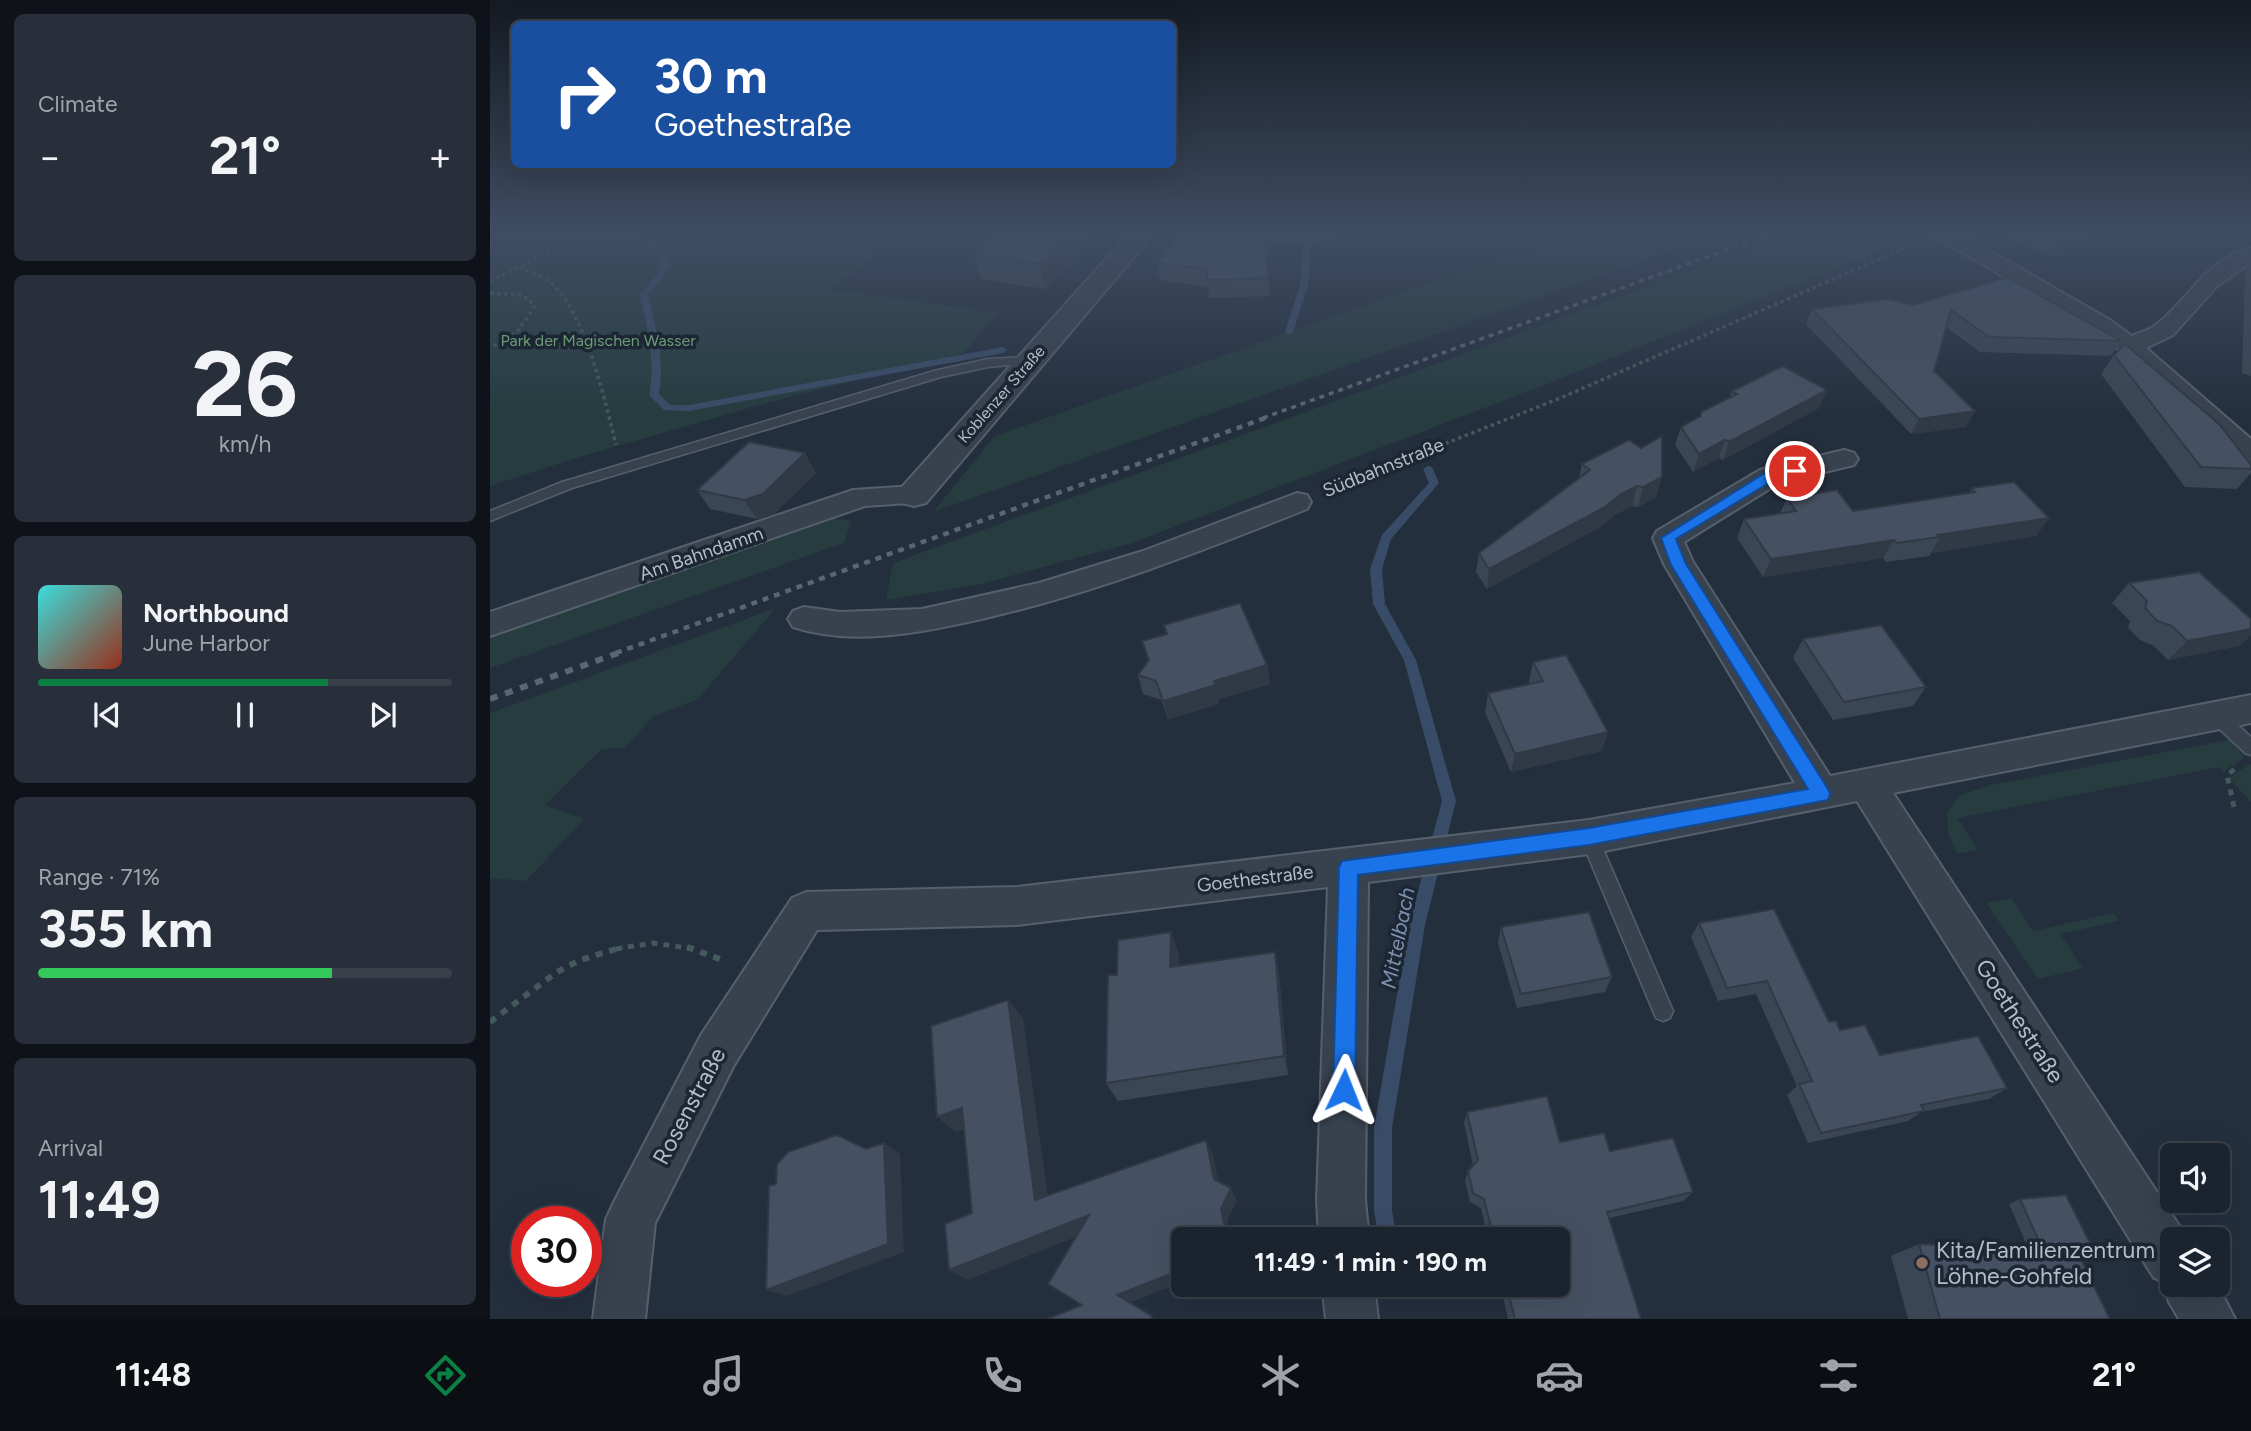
<!DOCTYPE html>
<html lang="en">
<head>
<meta charset="utf-8">
<style>
	body { margin:0; font-family:Figtree,sans-serif; background:#282f3a; color:#f1f3f6; height:100vh; display:flex; flex-direction:column; font-size:26px; white-space:nowrap }
	* { box-sizing:border-box; margin:0 }
	p { font-size:23px; color:#a0a4aa }
	.icon { flex:none; width:38px; height:38px; fill:none; stroke:currentColor; stroke-width:2; stroke-linecap:round; stroke-linejoin:round }
	.map { position:relative; flex:1; overflow:hidden }
	.side { display:flex; flex-direction:column; gap:14px; padding:14px; background:#0f1319; width:490px }
	.side>* { flex:none }
	.hud { position:absolute; left:21px; top:21px; width:665px; height:147px; border-radius:10px; box-shadow:0 7px 28px #0002,0 0 0 2px #39404a; background:#1a4fa0; color:#fff; overflow:hidden }
	.tools { position:absolute; left:1670px; top:1143px; display:grid; gap:14px }
	.tools a { display:grid; place-items:center; width:70px; height:70px; border-radius:10px; background:#1b232e; box-shadow:0 7px 28px #0002,0 0 0 2px #39404a; font-size:35px }
	.speed { position:absolute; left:21px; top:1206px; display:flex; gap:14px; font-size:35px; font-weight:700; text-align:center }
	.speed>* { display:grid; place-content:center; width:91px; height:91px; border-radius:50%; background:#1b232e; box-shadow:0 7px 28px #0002,0 0 0 2px #39404a; line-height:1 }
	.speed .limit { border:10px solid #d22; background:#fff; color:#111 }
	.pin { position:absolute; display:grid; place-items:center; width:60px; height:60px; color:#fff; margin:-30px; border:4px solid #fff; border-radius:50%; box-shadow:0 2px 7px #0007 }
	.me { position:absolute; width:77px; margin:-38px; rotate:2deg; stroke-linejoin:round; filter:drop-shadow(0 0 5px #0008) }
	.turn { display:flex; align-items:center; gap:24px; height:147px; padding:0 28px; font-size:32px }
	.turn .icon { width:91px; height:91px; stroke-width:2.5 }
	.turn b { display:block; font-size:49px; line-height:60px }
	.big { font-size:52px; font-weight:700; line-height:1.1 }
	.side .widget { flex:1; display:flex; flex-direction:column; justify-content:center; gap:10px; min-width:0; padding:0 24px; border-radius:10px; background:#282f3a }
	.side .dial { align-items:center; gap:0 }
	.dial b { font-size:91px; line-height:1 }
	.song { display:flex; align-items:center; gap:21px }
	.cover { width:84px; height:84px; border-radius:10px; background:linear-gradient(135deg,hsl(180 70% 55%),hsl(10 70% 35%)) }
	.played { height:7px; border-radius:4px; background:linear-gradient(90deg,#0b8043 70%,#39404a 70%) }
	.keys { display:flex; justify-content:space-around; direction:ltr }
	.heat { display:flex; justify-content:space-between; align-items:center; font-size:38px; direction:ltr }
	.charge { height:10px; border-radius:5px; background:linear-gradient(90deg,#34c759 71%,#39404a 0) }
	.trip { position:absolute; left:681px; top:1227px; width:399px; height:70px; border-radius:10px; background:#1b232e; box-shadow:0 7px 28px #0002,0 0 0 2px #39404a; font-weight:700; line-height:70px; text-align:center }
	.tab-bar { display:flex; height:112px; justify-content:space-around; align-items:center; background:#0b0e12; color:#a0a4aa }
	.tab-bar .icon { width:49px; height:49px }
	.tab-bar .active { color:#0b8043 }
	.tab-bar b { font-size:32px; color:#f1f3f6 }
	main { display:flex; flex:1; min-height:0 }
	.map>svg:first-child { display:block }
	.green { fill:#263c3f }
	.lines { fill:none; stroke-linecap:round; stroke-linejoin:round }
	.stream { fill:#394c67; fill-rule:evenodd }
	.service-casing { stroke:#565f6c; stroke-width:3 }
	.minor-casing { stroke:#565f6c; stroke-width:4 }
	.tertiary-casing { stroke:#565f6c; stroke-width:4 }
	.path-far2 { stroke:#44595c; stroke-width:3.5; stroke-dasharray:3.5 3.5; stroke-linecap:butt }
	.path-far1 { stroke:#44595c; stroke-width:5; stroke-dasharray:6 6; stroke-linecap:butt }
	.path { stroke:#44595c; stroke-width:6; stroke-dasharray:7 7; stroke-linecap:butt }
	.service { fill:#38414e; fill-rule:evenodd }
	.minor { fill:#38414e; fill-rule:evenodd }
	.tertiary { fill:#38414e; fill-rule:evenodd }
	.rail-far2 { stroke:#5a6575; stroke-width:3.5; stroke-dasharray:5 5; stroke-linecap:butt }
	.rail-far1 { stroke:#5a6575; stroke-width:4.5; stroke-dasharray:6 6; stroke-linecap:butt }
	.rail { stroke:#5a6575; stroke-width:6; stroke-dasharray:8 8; stroke-linecap:butt }
	.wall { fill:#3b4654 }
	.shaded-wall { fill:#303945 }
	.building { fill:#455162; stroke:#303945; stroke-width:2 }
	.route { fill:#1a73e8; stroke:#114b97; stroke-width:2 }
	.education-dot { fill:#8d6e63; stroke:#1d2633; stroke-width:2.5 }
	.labels { text-anchor:middle; stroke-width:7; stroke-linejoin:round; paint-order:stroke }
	.far-park-label { font-size:16px; fill:#6b9a76; stroke:#1d2633 }
	.far-street-label { font-size:16px; fill:#b4bcc9; stroke:#1d2633 }
	.street-label { font-size:19px; fill:#b4bcc9; stroke:#1d2633 }
	.water-label { font-size:21px; font-style:italic; fill:#7c92b1; stroke:#1d2633 }
	.near-street-label { font-size:23px; fill:#b4bcc9; stroke:#1d2633 }
	.near-poi-label { font-size:23px; fill:#b4bcc9; stroke:#1d2633; text-anchor:start }
</style>
</head>
<body>
<main>
<section class="side">
<div class="widget"><p>Climate</p>
<div class="heat"><a>−</a><b class="big">21°</b><a>+</a></div>
</div>
<div class="widget dial"><b>26</b><p>km/h</p></div>
<div class="widget">
<div class="song"><i class="cover"></i><div><b>Northbound</b><p>June Harbor</p></div></div>
<div class="played"></div>
<div class="keys"><svg class="icon" aria-label="previous" viewBox="0 0 24 24"><path d="M18 5L8 12l10 7zM5 5v14"/></svg><svg class="icon" aria-label="pause" viewBox="0 0 24 24"><path d="M8 5v14M16 5v14"/></svg><svg class="icon" aria-label="next" viewBox="0 0 24 24"><path d="M6 5l10 7-10 7zM19 5v14"/></svg></div>
</div>
<div class="widget"><p>Range · 71%</p><b class="big">355 km</b><div class="charge"></div></div>
<div class="widget"><p>Arrival</p><b class="big">11:49</b></div>
</section>
<div class="map">
<svg width="1761" height="1319" viewBox="0 0 1761 1319">
	<rect width="100%" height="100%" fill="#242f3e"/>
	<g class="green">
		<path d="M0 231H417L340 289 507 313 474 353 287 400 86 458 0 486Z"/>
		<path d="M1107 231H1236L443 512 505 436 956 277Z"/>
		<path d="M1310 231H1438L1049 387 642 543 491 584 396 600 403 563Z"/>
		<path d="M334 517 362 521 354 543 0 668V630Z"/>
		<path d="M286 608 208 699 164 716 134 748 112 749 55 805 94 819 36 881 0 878V713Z"/>
		<path d="M1739 740 1755 757 1733 772 1729 767 1467 818 1488 850 1467 854 1458 833 1457 812 1470 795 1501 785Z"/>
		<path d="M1760 764 1761 765V802L1739 778Z"/>
		<path d="M1521 898 1543 931 1624 913 1629 921 1570 934 1593 968 1548 979 1496 903Z"/>
	</g>
	<g class="lines">
		<g class="stream">
			<path d="M817 231H825L821 244 818 285 803 332 799 335 795 332 810 285 813 244Z"/>
			<path d="M113 236C131 237 157 235 171 248 175 251 178 258 181 263L172 279 158 295C166 329 175 359 169 394L180 405H199L513 347 517 350 513 353 199 411 174 410 159 395C166 360 157 329 150 295L165 276 173 263C170 258 168 253 163 250 137 231 37 245 0 243V239Z"/>
			<path d="M938 466 942 467 949 483 901 539 892 569 895 604 926 660 966 801 935 925 902 1128V1211L907 1239H889L884 1211V1128L919 925 952 801 914 660 883 604 880 569 892 535 939 483 933 469Z"/>
		</g>
		<defs>
			<g id="service">
				<path d="M729 231 791 237 852 231C828 247 753 247 729 231Z"/>
				<path d="M539 357 545 361 543 363 498 367 451 377 82 488 0 521V511L72 482 444 371 498 359Z"/>
				<path d="M1727 709 1733 711 1761 737V755L1755 753 1721 721 1719 716 1721 711Z"/>
				<path d="M1099 829 1105 831 1108 837 1183 1011 1180 1018 1173 1021 1166 1018 1090 837 1093 831Z"/>
			</g>
			<g id="minor">
				<path d="M1440 231H1465L1620 320 1642 336C1650 332 1661 330 1667 324 1700 298 1716 259 1761 248V262L1726 287 1683 335 1656 348 1761 439V463L1751 460 1631 351 1604 330 1443 235Z"/>
				<path d="M1354 450 1364 453 1368 459 1364 465 1289 483 1194 542 1203 562 1340 776 1761 695V723L1403 793 1698 1239H1682V1284H1727L1745 1319H1689L1679 1302 1672 1281 1664 1278 1367 801 1099 854 878 882 875 1200 879 1239H829L827 1200 838 887 527 925 327 930 243 1067 165 1223 155 1319H103L116 1219 124 1202 211 1035 302 898 316 892 527 887 1099 820 1305 783 1174 564 1163 538 1167 531 1270 470Z"/>
				<path d="M424 486 434 488 438 495 434 502 375 506 0 636V612L363 490Z"/>
				<path d="M807 493 817 495 821 502 817 509C712 551 607 592 496 618 434 632 365 647 303 627L298 619 303 611 314 607 350 612 432 609 549 583 653 551Z"/>
				<path d="M832 1284H884L888 1319H836Z"/>
			</g>
			<path id="tertiary" d="M641 231H666L436 503 424 506 412 503 407 495 412 487Z"/>
		</defs>
		<use href="#service" class="service-casing"/>
		<use href="#minor" class="minor-casing"/>
		<use href="#tertiary" class="tertiary-casing"/>
		<g class="path-far2">
			<path d="M30 267C39 272 51 275 59 281 95 310 115 401 126 445"/>
			<path d="M0 281 40 262 92 231"/>
			<path d="M0 293 33 295 45 306 27 332 0 348"/>
			<path d="M838 490 1068 399 1424 244"/>
		</g>
		<g class="path-far1">
			<path d="M1744 807 1737 775 1745 769"/>
			<path d="M126 949 163 943 204 949"/>
		</g>
		<g class="path">
			<path d="M197 947 235 961"/>
			<path d="M0 1022 67 972 90 960 133 947"/>
		</g>
		<use href="#service" class="service"/>
		<use href="#minor" class="minor"/>
		<use href="#tertiary" class="tertiary"/>
		<path class="rail-far2" d="M773 418 1289 231"/>
		<path class="rail-far1" d="M126 653 778 417"/>
		<path class="rail" d="M0 699 131 652"/>
	</g>
	<g class="wall">
		<path d="M508 231H609V232L556 289 491 279 483 254Z"/>
		<path d="M693 231H787L785 234 776 233 780 296 719 298 718 287 670 280 667 263Z"/>
		<path d="M1518 231H1619L1563 257 1515 237Z"/>
		<path d="M1761 261V376L1752 373 1755 270Z"/>
		<path d="M1518 277 1631 341 1621 356 1490 352 1456 327 1444 371 1485 411 1476 427 1421 434 1316 324 1322 309 1424 305Z"/>
		<path d="M1624 355 1761 465V473L1747 489 1695 487 1611 374Z"/>
		<path d="M1242 391 1329 408 1233 460 1229 458 1203 472 1185 445 1191 427 1210 417 1211 412 1239 398Z"/>
		<path d="M1139 440 1166 497 1148 507 1142 506 1126 514 1110 527 997 589 986 572 989 553 1089 478 1092 464Z"/>
		<path d="M326 473 285 513 267 519 220 509 207 490Z"/>
		<path d="M1482 488 1559 518 1546 536 1441 553 1439 556 1396 562 1393 558 1273 577 1247 538 1254 519 1290 513 1297 498 1363 511 1479 493Z"/>
		<path d="M1639 583 1761 619V635L1749 646 1678 660 1664 646 1650 640 1638 628 1640 621 1622 603Z"/>
		<path d="M674 625 777 665 780 684 728 699 729 704 678 719 671 700 653 694 648 675 658 661 652 641 677 634Z"/>
		<path d="M1313 639 1436 687 1423 706 1343 720 1303 658Z"/>
		<path d="M1043 662 1112 751 1021 772 995 712 998 693 1040 684 1039 681Z"/>
		<path d="M1209 923 1339 1022 1390 1055 1517 1088 1499 1099 1431 1112 1418 1121 1318 1143 1297 1095 1307 1086 1266 994 1228 1001 1201 937Z"/>
		<path d="M1011 927 1122 977 1115 992 1027 1008 1008 943Z"/>
		<path d="M681 932 689 955V966L785 952 789 974 798 1075 628 1101 616 1083 627 975Z"/>
		<path d="M977 1112 1070 1142 1120 1151 1203 1192 1193 1201 1119 1218 1151 1319H1018L1010 1284H1068V1239H998L991 1208 980 1202 975 1181 978 1171 983 1165 974 1123Z"/>
		<path d="M1530 1199 1601 1245 1588 1249 1569 1251 1620 1319H1418L1401 1256 1429 1244 1539 1250 1519 1204Z"/>
	</g>
	<g class="shaded-wall">
		<path d="M581 231H609V232L556 289 549 264Z"/>
		<path d="M1593 231H1619L1563 257 1572 240Z"/>
		<path d="M1337 390 1329 408 1233 460 1239 442Z"/>
		<path d="M1485 411 1476 427 1421 434 1429 419Z"/>
		<path d="M1235 440 1229 458 1203 472 1209 454Z"/>
		<path d="M315 453 326 473 285 513 267 519 254 500Z"/>
		<path d="M1172 477 1166 497 1148 507 1153 487Z"/>
		<path d="M1147 486 1142 506 1126 514 1110 527 997 589 999 569Z"/>
		<path d="M1559 518 1546 536 1441 553 1450 537 1448 535Z"/>
		<path d="M1404 540 1393 558 1273 577 1281 559Z"/>
		<path d="M1761 629V635L1749 646 1678 660 1697 641Z"/>
		<path d="M777 665 780 684 728 699 729 704 678 719 673 701 724 681Z"/>
		<path d="M1118 732 1112 751 1021 772 1025 754Z"/>
		<path d="M681 932 689 955V989L680 967Z"/>
		<path d="M785 952 789 974 798 1075 794 1056Z"/>
		<path d="M518 1000 533 1018 560 1212 545 1200Z"/>
		<path d="M472 1108 489 1124 466 1132 447 1117Z"/>
		<path d="M716 1140 723 1155 731 1192 724 1179Z"/>
		<path d="M394 1143 410 1154 414 1252 297 1296 276 1290Z"/>
		<path d="M741 1188 747 1201 737 1220 741 1239H737L731 1209Z"/>
		<path d="M599 1215 611 1227 478 1280 459 1270Z"/>
		<path d="M693 1269V1282L639 1303 627 1295Z"/>
	</g>
	<g class="building">
		<path d="M508 231H581L549 264 483 254Z"/>
		<path d="M693 231H776L778 278 717 280V269L667 263Z"/>
		<path d="M1550 231H1593L1572 240Z"/>
		<path d="M1518 277 1631 341 1499 337 1461 310 1444 371 1485 411 1429 419 1322 309 1397 299 1424 305Z"/>
		<path d="M1635 344 1729 424 1761 465V469L1711 467 1624 355Z"/>
		<path d="M1293 366 1337 390 1239 442 1235 440 1209 454 1191 427 1211 416V412L1247 394 1242 391Z"/>
		<path d="M1172 436V477L1153 487 1147 486 1131 494 1115 507 999 569 989 553 1100 470 1092 464 1139 440 1151 448Z"/>
		<path d="M259 442 315 453 273 494 254 500 207 490Z"/>
		<path d="M1524 482 1559 518 1448 535 1450 537 1407 543 1404 540 1281 559 1254 519 1306 511 1297 498 1347 490 1363 511 1485 492 1482 488Z"/>
		<path d="M1709 572 1761 619V629L1697 641 1682 626 1667 621 1655 608 1657 601 1639 583Z"/>
		<path d="M750 603 777 665 724 681 726 685 673 701 666 681 648 675 659 660 652 641 677 634 674 625Z"/>
		<path d="M1391 625 1436 687 1354 702 1313 639Z"/>
		<path d="M1076 655 1118 732 1025 754 998 693 1053 681 1043 662Z"/>
		<path d="M1284 909 1339 1022 1346 1021 1350 1030 1375 1025 1390 1055 1488 1036 1517 1088 1431 1105 1434 1111 1331 1133 1309 1084 1322 1081 1277 981 1237 988 1209 923Z"/>
		<path d="M1099 912 1122 977 1031 994 1011 927Z"/>
		<path d="M681 932 680 967 785 952 794 1056 616 1083 618 975H627L628 940Z"/>
		<path d="M518 1000 545 1200 716 1140 724 1179 741 1188 731 1209 737 1239H693V1269L627 1295 662 1316 661 1319H557L592 1305 558 1284 599 1215 459 1270 455 1224 482 1213 472 1108 447 1117 441 1026Z"/>
		<path d="M1057 1096 1070 1142 1114 1133 1120 1151 1183 1138 1203 1192 1117 1212 1151 1319H1025L1016 1284H1068V1239H1004L994 1199 983 1193 978 1171 988 1160 977 1112Z"/>
		<path d="M347 1135 376 1149 394 1143 398 1244 276 1290 279 1186 286 1184 287 1164 298 1152Z"/>
		<path d="M1576 1195 1601 1245 1553 1250 1530 1199Z"/>
		<path d="M1429 1244 1587 1252 1620 1319H1450Z"/>
	</g>
	<linearGradient id="sky" x2="0" y2="1"><stop stop-color="#141a22"/><stop offset="0.56" stop-color="#3f4d63"/><stop offset="1" stop-color="#3f4d63" stop-opacity="0"/></linearGradient>
	<rect width="1761" height="415" fill="url(#sky)"/>
	<path class="route" d="M1305 466 1309 468V474L1284 480 1186 539 1196 564 1338 789 1340 794 1338 800 1099 845 868 875 865 1090 862 1098 854 1101 846 1098 843 1090 849 867 852 861 1099 828 1318 789 1181 565 1171 538 1275 473Z"/>
	<circle class="education-dot" cx="1432" cy="1263" r="7"/>
	<g class="labels">
		<g class="far-park-label">
			<text x="108" y="346">Park der Magischen Wasser</text>
		</g>
		<g class="far-street-label">
			<text transform="translate(511 394) rotate(-49)" y="6">Koblenzer Straße</text>
		</g>
		<g class="street-label">
			<text transform="translate(893 467) rotate(-22)" y="7">Südbahnstraße</text>
			<text transform="translate(211 553) rotate(-19)" y="7">Am Bahndamm</text>
			<text transform="translate(765 878) rotate(-7)" y="7">Goethestraße</text>
		</g>
		<g class="water-label">
			<text transform="translate(908 938) rotate(-79)" y="7">Mittelbach</text>
		</g>
		<g class="near-street-label">
			<text transform="translate(1530 1021) rotate(57)" y="8">Goethestraße</text>
			<text transform="translate(199 1106) rotate(-62)" y="8">Rosenstraße</text>
		</g>
		<g class="near-poi-label">
			<text x="1446" y="1258">Kita/Familienzentrum<tspan x="1446" dy="26">Löhne-Gohfeld</tspan></text>
		</g>
	</g>
</svg>
<div class="tools">
<a><svg class="icon" aria-label="sound" viewBox="0 0 24 24"><path d="M4 9h4l5-4v14l-5-4H4zM17 9q2 3 0 6"/></svg></a>
<a><svg class="icon" aria-label="layers" viewBox="0 0 24 24"><path d="M12 4l9 5-9 5-9-5zM3 14l9 5 9-5"/></svg></a>
</div>
<div class="speed"><div class="limit">30</div></div>
<div class="pin" style="left:1305px;top:471px;background:#d93025"><svg class="icon" aria-label="arrive" viewBox="0 0 24 24"><path d="M6 21V4h12l-3 4 3 4H6"/></svg></div>
<svg class="me" style="left:854px;top:1090px" viewBox="-20 -20 40 40"><path d="M0-17L14 15 0 8-14 15z" fill="#1a73e8" stroke="#fff" stroke-width="4"/></svg>
<div class="trip">11:49 · 1 min · 190 m</div>
<div class="hud">
<div class="turn"><svg class="icon" aria-label="right" viewBox="0 0 24 24"><path d="M7 20v-9h11M14 6l5 5-5 5"/></svg><div><b>30 m</b>Goethestraße</div></div>
</div>
</div>
</main>
<nav class="tab-bar">
<b>11:48</b>
<svg class="icon active" aria-label="directions" viewBox="0 0 24 24"><path d="M12 3l9 9-9 9-9-9zM9 14v-3h6M13 9l2 2-2 2"/></svg>
<svg class="icon" aria-label="music" viewBox="0 0 24 24"><path d="M9 18V5l10-2v13"/><circle cx="6" cy="18" r="3"/><circle cx="16" cy="16" r="3"/></svg>
<svg class="icon" aria-label="phone" viewBox="0 0 24 24"><path d="M5 4h4l2 5-3 2q2 4 5 5l2-3 5 2v4C11 20 4 13 5 4z"/></svg>
<svg class="icon" aria-label="climate" viewBox="0 0 24 24"><path d="M12 3v18M4 7l16 10M4 17L20 7"/></svg>
<svg class="icon" aria-label="car" viewBox="0 0 24 24"><path d="M5 17H2v-5l4-1 3-4h7l3 4 3 1v5h-3M9 17h6M6 11h13"/><circle cx="7" cy="17" r="2"/><circle cx="17" cy="17" r="2"/></svg>
<svg class="icon" aria-label="filters" viewBox="0 0 24 24"><path d="M4 7h16M4 17h16"/><circle cx="9" cy="7" r="2"/><circle cx="15" cy="17" r="2"/></svg>
<b>21°</b>
</nav>
</body>
</html>
